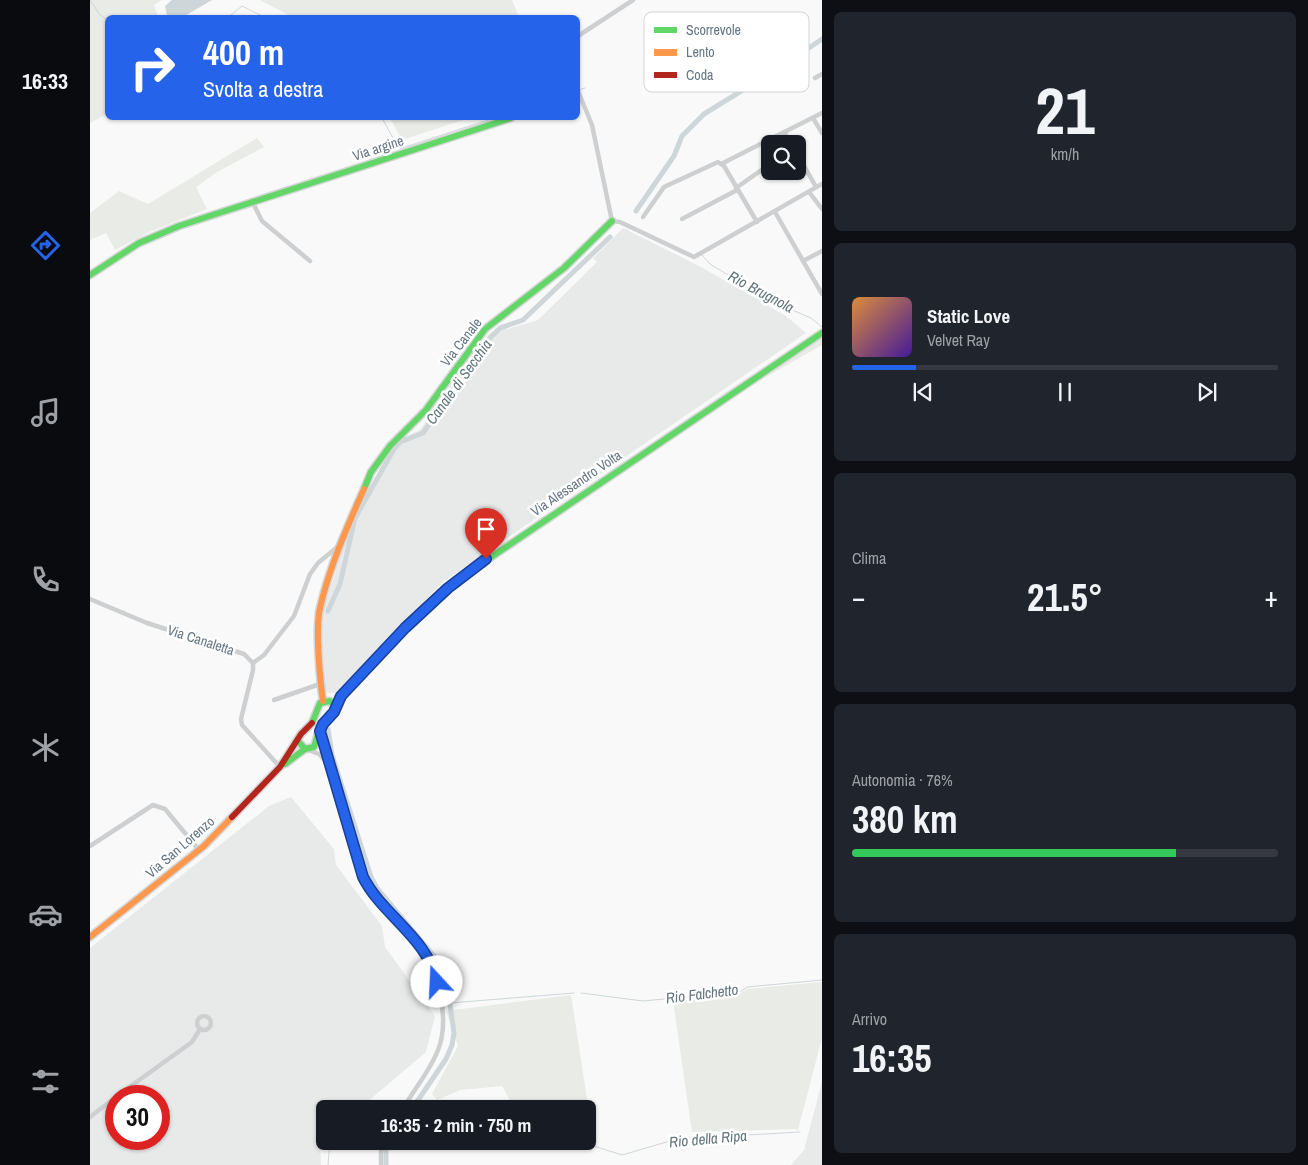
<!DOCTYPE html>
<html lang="it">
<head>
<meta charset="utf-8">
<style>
	body { margin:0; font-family:"Archivo Narrow",sans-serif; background:#20242c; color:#f1f3f6; height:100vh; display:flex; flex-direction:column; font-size:19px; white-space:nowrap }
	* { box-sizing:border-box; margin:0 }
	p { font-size:16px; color:#9ea1a6 }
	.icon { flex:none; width:28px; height:28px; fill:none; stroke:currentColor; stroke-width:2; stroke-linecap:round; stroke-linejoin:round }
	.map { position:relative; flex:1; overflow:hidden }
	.panel { display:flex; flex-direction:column; gap:12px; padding:12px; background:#0d0f14; width:486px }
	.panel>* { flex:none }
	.guide { position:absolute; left:15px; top:15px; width:475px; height:105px; border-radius:8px; box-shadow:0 1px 4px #0004; background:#2563eb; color:#fff; overflow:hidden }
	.tools { position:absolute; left:671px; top:135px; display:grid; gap:10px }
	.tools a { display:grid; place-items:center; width:45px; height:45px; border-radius:8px; background:#171b24; box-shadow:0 1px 4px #0004; font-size:25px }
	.speed { position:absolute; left:15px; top:1085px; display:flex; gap:10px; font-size:25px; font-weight:700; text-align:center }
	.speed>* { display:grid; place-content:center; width:65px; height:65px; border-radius:50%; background:#171b24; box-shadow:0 1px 4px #0004; line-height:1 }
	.speed .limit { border:8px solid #d22; background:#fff; color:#111 }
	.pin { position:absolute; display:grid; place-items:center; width:42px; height:42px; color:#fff; margin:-51px -21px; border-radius:50% 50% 50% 0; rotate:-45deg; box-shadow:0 0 5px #0007 }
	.pin .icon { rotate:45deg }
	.me { position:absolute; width:55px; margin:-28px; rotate:340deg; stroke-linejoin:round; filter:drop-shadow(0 0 4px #0008) }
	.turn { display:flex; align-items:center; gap:18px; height:105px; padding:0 15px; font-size:22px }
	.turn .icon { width:65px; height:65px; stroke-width:2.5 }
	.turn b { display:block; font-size:35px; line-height:42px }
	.big { font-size:38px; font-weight:700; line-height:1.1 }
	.panel .tile { flex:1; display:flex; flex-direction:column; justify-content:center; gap:8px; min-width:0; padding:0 18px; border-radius:8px; background:#20242c }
	.panel .dial { align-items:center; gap:0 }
	.dial b { font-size:65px; line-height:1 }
	.song { display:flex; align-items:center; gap:15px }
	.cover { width:60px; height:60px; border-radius:8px; background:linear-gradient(135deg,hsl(30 70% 55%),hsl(260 70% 35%)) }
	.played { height:5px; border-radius:2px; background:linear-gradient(90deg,#2563eb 15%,#363941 15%) }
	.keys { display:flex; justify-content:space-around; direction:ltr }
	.heat { display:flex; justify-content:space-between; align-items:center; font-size:28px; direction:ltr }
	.charge { height:8px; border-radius:4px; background:linear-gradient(90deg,#34c759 76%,#363941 0) }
	.trip { position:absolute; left:226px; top:1100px; width:280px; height:50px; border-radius:8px; background:#171b24; box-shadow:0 1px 4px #0004; font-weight:700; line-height:50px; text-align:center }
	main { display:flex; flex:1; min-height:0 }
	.dock { display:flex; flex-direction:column; width:90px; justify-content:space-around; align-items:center; background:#090b0e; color:#9ea1a6 }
	.dock .icon { width:35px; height:35px }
	.dock .selected { color:#2563eb }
	.dock b { font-size:22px; color:#f1f3f6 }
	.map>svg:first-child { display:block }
	.built { fill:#e8e9e9; fill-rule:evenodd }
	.green { fill:#e8ebe6 }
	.water { fill:#ced6d9 }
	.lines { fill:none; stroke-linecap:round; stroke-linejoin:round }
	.stream { stroke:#ced6d9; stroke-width:1 }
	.canal { stroke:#ced6d9; stroke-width:5 }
	.fast-casing { stroke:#d5d6d7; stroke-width:9 }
	.slow-casing { stroke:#d5d6d7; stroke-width:9 }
	.jam-casing { stroke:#d5d6d7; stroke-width:9 }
	.street { stroke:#cecfd0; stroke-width:4.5 }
	.fast { stroke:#63d668; stroke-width:6 }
	.slow { stroke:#ff974d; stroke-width:6 }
	.jam { stroke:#b3261e; stroke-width:6 }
	.route-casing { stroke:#184099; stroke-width:12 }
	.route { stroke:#2563eb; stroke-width:9 }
	.labels { text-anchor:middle; stroke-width:5; stroke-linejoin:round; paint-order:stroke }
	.street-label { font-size:14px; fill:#657683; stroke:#fff }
	.water-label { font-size:15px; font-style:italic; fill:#60757c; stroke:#fff }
	.key { fill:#fff; stroke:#d1d6da; stroke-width:1 }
	.key-label { font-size:14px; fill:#657683 }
</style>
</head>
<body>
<main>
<nav class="dock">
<b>16:33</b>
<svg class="icon selected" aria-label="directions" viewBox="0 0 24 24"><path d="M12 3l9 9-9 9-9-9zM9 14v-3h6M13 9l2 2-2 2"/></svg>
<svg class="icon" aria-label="music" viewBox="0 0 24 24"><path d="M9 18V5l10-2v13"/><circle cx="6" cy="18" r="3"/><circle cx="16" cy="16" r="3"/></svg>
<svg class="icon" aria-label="phone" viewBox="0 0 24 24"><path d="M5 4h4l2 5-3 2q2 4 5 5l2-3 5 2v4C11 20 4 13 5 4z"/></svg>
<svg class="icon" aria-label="climate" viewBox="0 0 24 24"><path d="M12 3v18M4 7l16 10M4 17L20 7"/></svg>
<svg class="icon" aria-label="car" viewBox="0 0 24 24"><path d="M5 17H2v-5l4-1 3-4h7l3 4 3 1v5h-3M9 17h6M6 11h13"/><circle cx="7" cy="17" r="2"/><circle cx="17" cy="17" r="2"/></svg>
<svg class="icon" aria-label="filters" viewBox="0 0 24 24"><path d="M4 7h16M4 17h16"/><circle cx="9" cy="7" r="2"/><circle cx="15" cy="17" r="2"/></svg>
</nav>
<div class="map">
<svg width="732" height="1165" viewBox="0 0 732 1165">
	<rect width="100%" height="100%" fill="#f9f9f9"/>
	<g class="built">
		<path d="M533 228 611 267 696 316 716 333 353 582 247 693H234L231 616 264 516 301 450 309 440 330 430 389 342 412 324 417 329 448 320 507 262 503 258Z"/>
		<path d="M201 797 244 849 246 865 292 926 295 947 345 1016 336 1052 269 1109H235V1136L230 1140 231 1165H0V948L179 806ZM26 1096H69V1139H26Z"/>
		<path d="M732 1082V1165H701L714 1150Z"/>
	</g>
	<g class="green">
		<path d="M0 0H72L64 5 68 17 18 18 17 114 0 123Z"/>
		<path d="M170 0H422L429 17H202Z"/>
		<path d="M300 118H379L312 140Z"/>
		<path d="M167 138 174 147 127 172 106 187 117 209 59 232 25 250 16 233 0 240V213L29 191 58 204Z"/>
		<path d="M732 338V345L669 381Z"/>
		<path d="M732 982V1038L708 1130 704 1129 602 1132 583 1001 651 993 657 989Z"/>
		<path d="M481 995 500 1118 498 1120V1109H425L412 1086 370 1090 347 1100 342 1094 368 1046 356 1011Z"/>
	</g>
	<path class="water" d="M82 0H122L93 17H80L77 15 75 6Z"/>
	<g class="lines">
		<g class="stream">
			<path d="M0 0 10 15 18 20"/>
			<path d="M137 18 152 6 176 18"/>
			<path d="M489 90 495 88"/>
			<path d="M292 118 309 149 404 118"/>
			<path d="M612 255 620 264 681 301 721 318 732 327"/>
			<path d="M491 993 553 1001 650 992 657 987 732 980"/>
			<path d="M360 1003 484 993"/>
			<path d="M469 1141 507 1147 532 1155 587 1139 710 1132"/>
			<path d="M238 1165 240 1141"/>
		</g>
		<g class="canal">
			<path d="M546 211 584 156 592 136 614 114 700 61 732 39"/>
			<path d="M238 611 250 584 265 518 304 449 310 442 333 433 392 346 410 328 433 320 520 237"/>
			<path d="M238 729 242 755 281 877 287 888 344 956 353 973 359 997 364 1033 362 1045 356 1059 322 1109"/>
			<path d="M296 1165V1150L301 1141"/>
		</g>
		<defs>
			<g id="fast">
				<path d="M0 275 49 243 89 226 421 118"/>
				<path d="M274 489 281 472 300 446 336 410 395 329 474 268 522 221"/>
				<path d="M391 564 732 333"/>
				<path d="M208 741 215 749 224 747 229 730 244 712V705L240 701 230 703 222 723"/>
				<path d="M195 764 215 749"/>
			</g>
			<g id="slow">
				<path d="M233 701C230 680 225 628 230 608 239 568 257 527 274 489"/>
				<path d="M0 937 114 846 142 817"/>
			</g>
			<g id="jam">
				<path d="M245 709 251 696C295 649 338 601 391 564"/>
				<path d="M142 817 190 767 211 734 222 723"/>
			</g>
		</defs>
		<use href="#fast" class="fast-casing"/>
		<use href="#slow" class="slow-casing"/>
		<use href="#jam" class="jam-casing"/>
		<g class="street">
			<path d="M488 36 543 0"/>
			<path d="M725 78 732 74"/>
			<path d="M488 91 502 125 522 221 530 222 604 257 732 184"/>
			<path d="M723 118 732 133"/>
			<path d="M694 132 701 144"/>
			<path d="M708 155 726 187"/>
			<path d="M631 164 732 113"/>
			<path d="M646 188 680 164"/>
			<path d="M719 192 732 209"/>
			<path d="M162 201 172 221 220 261"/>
			<path d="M685 212 732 294"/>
			<path d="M553 217 574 187 628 162 634 166 667 222"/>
			<path d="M592 219 647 190"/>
			<path d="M713 261 732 251"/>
			<path d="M0 599 57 623 154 654 163 663V670L151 719 152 725 190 767"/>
			<path d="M163 663 174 655 204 616 220 574 228 563 251 544"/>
			<path d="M184 700 230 684"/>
			<path d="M230 731 273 877C286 903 309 923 328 945 349 969 360 1020 348 1050 340 1071 324 1089 313 1109"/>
			<path d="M218 750 229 754 237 763"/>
			<path d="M0 846 63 805 75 809 109 850"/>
			<circle cx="114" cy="1023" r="7"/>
			<path d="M27 1096 102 1042 110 1029"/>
			<path d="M0 1117 26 1097"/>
			<path d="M291 1165V1152L295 1141"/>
		</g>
		<use href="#fast" class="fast"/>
		<use href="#slow" class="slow"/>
		<use href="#jam" class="jam"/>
	</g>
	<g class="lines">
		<defs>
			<path id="route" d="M347 982C338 938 292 915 273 877L230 731 233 724 244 712 251 696 315 628 358 588 396 559"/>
		</defs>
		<use href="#route" class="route-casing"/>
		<use href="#route" class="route"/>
	</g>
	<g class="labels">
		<g class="street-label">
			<text transform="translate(288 148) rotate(-18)" y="5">Via argine</text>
			<text transform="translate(371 342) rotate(-52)" y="5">Via Canale</text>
			<text transform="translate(486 483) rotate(-34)" y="5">Via Alessandro Volta</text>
			<text transform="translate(111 640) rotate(18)" y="5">Via Canaletta</text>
			<text transform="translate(90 847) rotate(-41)" y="5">Via San Lorenzo</text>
		</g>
		<g class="water-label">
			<text transform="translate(671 292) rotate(28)" y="5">Rio Brugnola</text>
			<text transform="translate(369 382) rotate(-54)" y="5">Canale di Secchia</text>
			<text transform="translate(612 994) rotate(-7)" y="5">Rio Falchetto</text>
			<text transform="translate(618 1139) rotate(-5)" y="5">Rio della Ripa</text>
		</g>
	</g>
	<rect x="554" y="12" width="165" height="80" rx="8" class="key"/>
	<rect x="564" y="27" width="23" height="6" fill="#63d668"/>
	<rect x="564" y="49" width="23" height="7" fill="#ff974d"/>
	<rect x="564" y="72" width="23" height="6" fill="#b3261e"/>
	<g class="key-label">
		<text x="596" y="35">Scorrevole</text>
		<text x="596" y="57">Lento</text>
		<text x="596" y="80">Coda</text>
	</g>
</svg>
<div class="tools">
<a><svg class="icon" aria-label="search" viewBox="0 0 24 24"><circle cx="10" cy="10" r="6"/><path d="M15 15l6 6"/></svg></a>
</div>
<div class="speed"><div class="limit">30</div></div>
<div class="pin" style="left:396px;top:559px;background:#d93025"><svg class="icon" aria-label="arrive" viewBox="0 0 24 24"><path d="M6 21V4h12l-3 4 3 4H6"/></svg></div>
<svg class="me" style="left:347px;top:982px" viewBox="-20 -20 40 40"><circle r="19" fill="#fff"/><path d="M0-13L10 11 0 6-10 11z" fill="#2563eb"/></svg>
<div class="trip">16:35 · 2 min · 750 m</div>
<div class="guide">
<div class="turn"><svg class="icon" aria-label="right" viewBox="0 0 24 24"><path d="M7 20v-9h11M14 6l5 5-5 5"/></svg><div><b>400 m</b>Svolta a destra</div></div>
</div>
</div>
<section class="panel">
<div class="tile dial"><b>21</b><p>km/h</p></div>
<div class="tile">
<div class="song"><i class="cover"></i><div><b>Static Love</b><p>Velvet Ray</p></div></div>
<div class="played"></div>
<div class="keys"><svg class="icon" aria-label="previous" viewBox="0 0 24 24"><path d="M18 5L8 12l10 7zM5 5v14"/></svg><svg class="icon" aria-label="pause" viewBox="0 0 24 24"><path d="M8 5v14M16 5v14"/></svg><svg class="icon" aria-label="next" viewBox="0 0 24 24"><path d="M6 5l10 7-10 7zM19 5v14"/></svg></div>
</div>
<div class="tile"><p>Clima</p>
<div class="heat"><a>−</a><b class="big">21.5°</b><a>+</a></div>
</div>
<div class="tile"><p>Autonomia · 76%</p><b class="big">380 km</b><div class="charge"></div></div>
<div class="tile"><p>Arrivo</p><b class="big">16:35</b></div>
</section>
</main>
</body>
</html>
